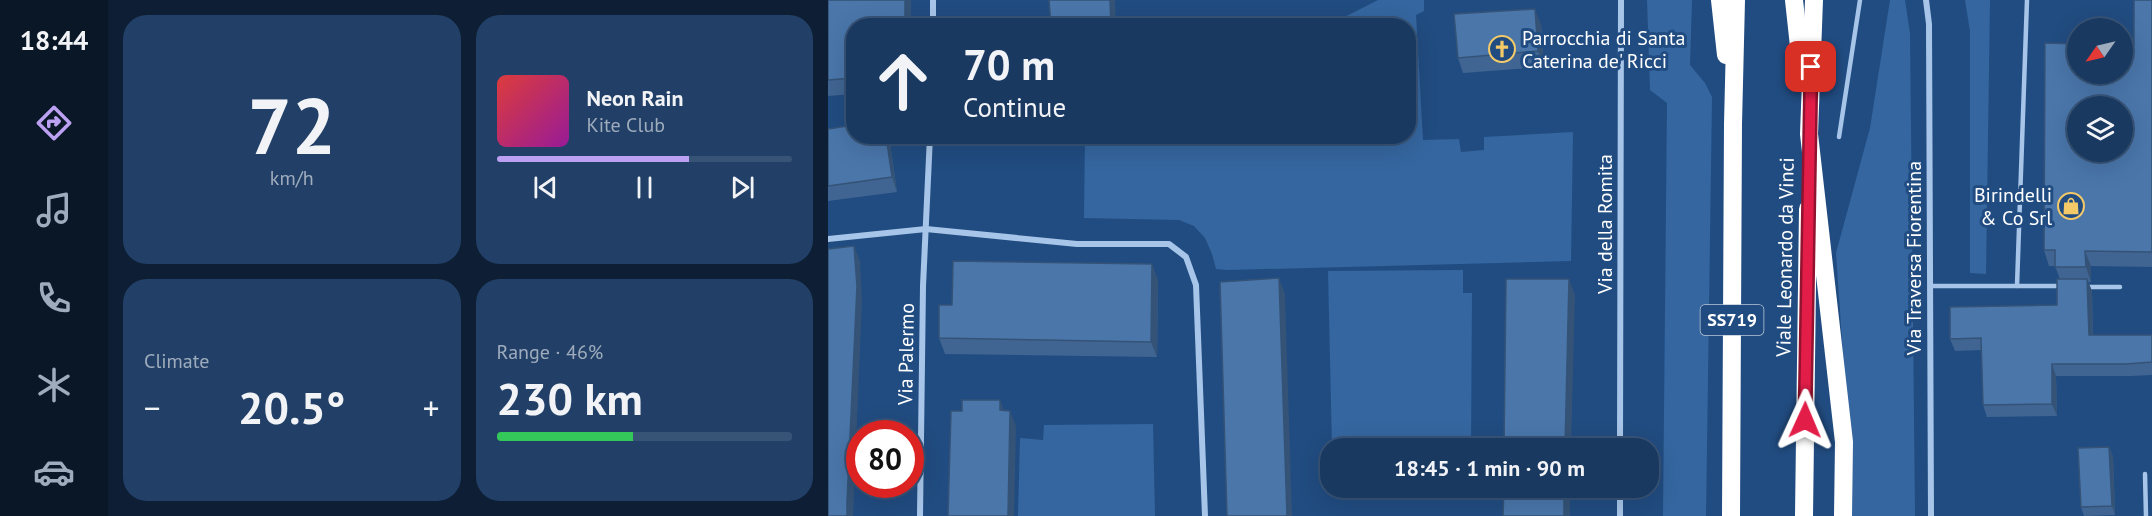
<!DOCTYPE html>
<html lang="en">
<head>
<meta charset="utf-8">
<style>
	body { margin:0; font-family:"PT Sans",sans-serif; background:#224067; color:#f1f3f6; height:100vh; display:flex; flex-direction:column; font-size:22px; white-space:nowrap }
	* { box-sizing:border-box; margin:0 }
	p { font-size:20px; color:#9facbd }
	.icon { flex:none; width:33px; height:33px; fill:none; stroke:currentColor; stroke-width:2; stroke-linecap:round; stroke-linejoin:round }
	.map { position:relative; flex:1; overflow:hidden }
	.details { display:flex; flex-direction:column; gap:15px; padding:15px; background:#0e1f35; width:720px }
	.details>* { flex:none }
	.guide { position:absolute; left:18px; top:18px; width:570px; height:126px; border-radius:24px; box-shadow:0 6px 24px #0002,0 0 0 2px #375376; background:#193961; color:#f1f3f6; overflow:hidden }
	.needle { width:39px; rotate:236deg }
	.controls { position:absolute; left:1239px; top:18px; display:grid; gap:12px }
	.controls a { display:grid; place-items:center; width:66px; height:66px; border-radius:50%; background:#193961; box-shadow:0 6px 24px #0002,0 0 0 2px #375376; font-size:30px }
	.speed { position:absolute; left:18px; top:420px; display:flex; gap:12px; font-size:30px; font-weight:700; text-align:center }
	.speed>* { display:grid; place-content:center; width:78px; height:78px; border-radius:50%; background:#193961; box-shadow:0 6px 24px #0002,0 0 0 2px #375376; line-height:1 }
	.speed .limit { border:9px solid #d22; background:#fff; color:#111 }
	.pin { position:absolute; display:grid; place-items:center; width:51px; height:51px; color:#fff; margin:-26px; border-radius:12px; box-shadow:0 3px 9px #0006 }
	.me { position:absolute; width:66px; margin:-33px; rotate:1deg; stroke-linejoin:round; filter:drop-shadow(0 0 4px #0008) }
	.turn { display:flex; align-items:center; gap:21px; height:126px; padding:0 18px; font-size:27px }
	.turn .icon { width:78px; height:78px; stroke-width:2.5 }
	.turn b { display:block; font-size:42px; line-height:51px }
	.big { font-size:45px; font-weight:600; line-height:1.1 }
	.details .widget { flex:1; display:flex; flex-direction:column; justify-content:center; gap:9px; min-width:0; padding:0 21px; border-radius:24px; background:#224067 }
	.details .dial { align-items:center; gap:0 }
	.dial b { font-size:78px; line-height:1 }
	.song { display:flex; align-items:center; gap:18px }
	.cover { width:72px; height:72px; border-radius:9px; background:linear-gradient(135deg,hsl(0 70% 55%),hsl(300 70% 35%)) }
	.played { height:6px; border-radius:3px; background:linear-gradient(90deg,#bca0f2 65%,#375376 65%) }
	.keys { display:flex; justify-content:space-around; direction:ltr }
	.heat { display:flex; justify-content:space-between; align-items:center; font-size:33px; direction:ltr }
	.charge { height:9px; border-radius:4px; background:linear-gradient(90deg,#34c759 46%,#375376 0) }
	.details .tiles { flex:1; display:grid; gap:15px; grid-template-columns:repeat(2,1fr) }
	.trip { position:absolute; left:492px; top:438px; width:339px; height:60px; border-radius:24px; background:#193961; box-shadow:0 6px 24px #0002,0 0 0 2px #375376; font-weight:600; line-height:60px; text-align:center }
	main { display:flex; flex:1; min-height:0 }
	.dock { display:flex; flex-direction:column; width:108px; justify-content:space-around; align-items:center; background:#0a1727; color:#9facbd }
	.dock .icon { width:42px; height:42px }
	.dock .selected { color:#bca0f2 }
	.dock b { font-size:27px; color:#f1f3f6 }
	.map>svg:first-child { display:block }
	.green { fill:#35669f }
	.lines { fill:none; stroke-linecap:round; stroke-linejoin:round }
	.lane { stroke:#a7c5e8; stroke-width:4.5 }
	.street { stroke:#a7c5e8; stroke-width:6 }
	.highway { stroke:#fff; stroke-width:18 }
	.wall { fill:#406592 }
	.shaded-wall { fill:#345377 }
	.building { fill:#4a76aa; stroke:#345377; stroke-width:1.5; fill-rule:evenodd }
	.route-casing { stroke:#92132f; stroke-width:15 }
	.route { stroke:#e11d48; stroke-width:10 }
	.labels { text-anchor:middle; stroke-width:6; stroke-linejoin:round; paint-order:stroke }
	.shield { fill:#214c81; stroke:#bcc9d9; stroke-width:1.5 }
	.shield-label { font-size:18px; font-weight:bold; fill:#fff }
	.poi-label { font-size:20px; fill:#fff; stroke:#214c81; text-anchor:start }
	.street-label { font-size:20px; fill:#fff; stroke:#214c81 }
</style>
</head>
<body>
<main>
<nav class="dock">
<b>18:44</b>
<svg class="icon selected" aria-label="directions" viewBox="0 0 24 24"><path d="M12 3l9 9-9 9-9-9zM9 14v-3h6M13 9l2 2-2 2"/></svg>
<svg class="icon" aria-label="music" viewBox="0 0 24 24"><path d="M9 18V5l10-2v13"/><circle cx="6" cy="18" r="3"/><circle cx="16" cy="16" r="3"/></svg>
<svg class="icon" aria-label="phone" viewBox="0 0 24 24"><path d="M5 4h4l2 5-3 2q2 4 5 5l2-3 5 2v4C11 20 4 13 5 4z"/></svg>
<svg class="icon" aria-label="climate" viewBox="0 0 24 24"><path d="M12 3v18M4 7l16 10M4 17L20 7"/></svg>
<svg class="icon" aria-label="car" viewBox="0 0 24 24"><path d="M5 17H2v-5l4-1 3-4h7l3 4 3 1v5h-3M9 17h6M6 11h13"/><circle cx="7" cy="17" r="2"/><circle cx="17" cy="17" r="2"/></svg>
</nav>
<section class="details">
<div class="tiles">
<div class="widget dial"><b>72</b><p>km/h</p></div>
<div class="widget">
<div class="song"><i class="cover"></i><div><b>Neon Rain</b><p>Kite Club</p></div></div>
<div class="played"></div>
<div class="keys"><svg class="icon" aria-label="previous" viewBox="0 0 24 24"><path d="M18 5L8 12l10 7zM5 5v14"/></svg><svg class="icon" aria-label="pause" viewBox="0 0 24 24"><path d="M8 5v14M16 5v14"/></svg><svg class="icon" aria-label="next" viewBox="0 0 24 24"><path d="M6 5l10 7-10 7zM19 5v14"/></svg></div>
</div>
<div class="widget"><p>Climate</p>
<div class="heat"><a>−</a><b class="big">20.5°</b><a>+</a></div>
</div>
<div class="widget"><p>Range · 46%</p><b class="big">230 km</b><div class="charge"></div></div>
</div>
</section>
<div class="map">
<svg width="1324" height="516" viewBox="0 0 1324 516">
	<rect width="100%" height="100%" fill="#214c81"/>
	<g class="green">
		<path d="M550 0H596V11L588 15 595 140 631 139 633 152 656 150V137L745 132 743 261 399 270 388 269 384 254 377 238 366 226 351 220 256 218 257 137 580 136V26L501 25Z"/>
		<path d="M819 0H864L862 65 877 83 884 97 878 516H835L839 103 822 90Z"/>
		<path d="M1062 0H1077L1082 34 1087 516H1020L1021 442 1008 253 1042 128Z"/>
		<path d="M1137 0H1162L1158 274 1142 273V31Z"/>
		<path d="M635 270V293H644L643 448H504L500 271Z"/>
		<path d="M325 424 327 516H190L192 438 215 440 216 425Z"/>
		<path d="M505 488H643V490L505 491Z"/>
	</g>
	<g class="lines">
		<g class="lane">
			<path d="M1011 137 1032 0"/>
			<path d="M1102 286H1232"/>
			<path d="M1189 286 1199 0"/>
			<path d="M1256 287H1292"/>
			<path d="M1317 474 1318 516"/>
		</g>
		<g class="street">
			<path d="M1098 0 1101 24 1103 516"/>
			<path d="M105 26V0"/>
			<path d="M0 239 98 229 249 244H341L358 257 368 285 377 516"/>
			<path d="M792 448 793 0"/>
			<path d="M92 516 95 286 102 136"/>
			<path d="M792 516V488"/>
		</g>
		<g class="highway">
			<path d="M892 0 898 55"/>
			<path d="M966 0 974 74"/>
			<path d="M986 0 981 134 1016 442 1015 516"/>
			<path d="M903 516 905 124 908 0"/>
			<path d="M976 516 980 209"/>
		</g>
	</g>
	<g class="wall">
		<path d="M0 0H83V26H26V94L0 96Z"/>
		<path d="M1324 0V267L1263 266V282H1260L1264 291 1265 335H1324V375L1302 376H1228L1229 416 1159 417 1155 405 1154 350 1127 351 1122 339 1229 305 1232 279 1227 266H1221L1216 250 1306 45Z"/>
		<path d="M713 24 716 67 635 73 630 58Z"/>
		<path d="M0 129 61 136 69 192 0 201Z"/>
		<path d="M330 280 329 357 117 354 111 338 124 305Z"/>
		<path d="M1281 447 1285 457 1287 515 1256 516 1253 507Z"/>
	</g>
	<g class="shaded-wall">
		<rect x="77" y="0" width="6" height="26"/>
		<path d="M282 0H287V1L288 26H283Z"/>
		<path d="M707 9 713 24 716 67 710 51Z"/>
		<path d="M58 136H61L69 192 64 177Z"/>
		<path d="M26 246 32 261 34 301 25 516H19Z"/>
		<path d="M1257 251 1263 266V282L1258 267Z"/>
		<path d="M324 264 330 280 329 357 323 342Z"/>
		<path d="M451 278 457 294 464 516H459Z"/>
		<path d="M741 279 747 295 743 448H737Z"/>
		<path d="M1259 279 1264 291 1265 347 1261 335Z"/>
		<path d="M1224 364 1228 376 1229 416 1224 404Z"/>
		<path d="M172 400 178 416 172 410Z"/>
		<path d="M182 411 188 426 186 516H180Z"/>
		<path d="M1281 447 1285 457 1287 515 1284 506Z"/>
		<rect x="736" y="488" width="6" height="28"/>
	</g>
	<g class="building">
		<path d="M0 0H77V26H26V78L0 80Z"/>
		<path d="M221 0H282L283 26H223Z"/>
		<path d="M1306 0H1324V252L1257 251 1258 267H1227V250H1216L1217 43 1250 44V74H1294V45H1306ZM1250 106H1294V152H1250Z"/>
		<path d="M707 9 710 51 630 58 626 14Z"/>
		<path d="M26 125V136H58L64 177 0 186V129Z"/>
		<path d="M26 246 29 286 19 502V516H0V249Z"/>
		<path d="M125 261 324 264 323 342 111 338V305H124Z"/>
		<path d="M451 278 459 516H399L392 282Z"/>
		<path d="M678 279H741L737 448H676Z"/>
		<path d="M1229 279H1259L1261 335H1324V362L1298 364H1224V404L1155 405 1153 338 1122 339V307L1229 305Z"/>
		<path d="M134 400H172V410L182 411 180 516H120L123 411H134Z"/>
		<path d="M1281 447 1284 506 1253 507 1250 448Z"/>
		<path d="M676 488H736V516H675Z"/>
	</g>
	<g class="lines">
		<defs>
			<path id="route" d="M977 420 983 67"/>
		</defs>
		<use href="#route" class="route-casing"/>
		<use href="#route" class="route"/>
	</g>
	<defs>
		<symbol id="church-ring" viewBox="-11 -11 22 22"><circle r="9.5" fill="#214c81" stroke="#f4ca69" stroke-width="1.5"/><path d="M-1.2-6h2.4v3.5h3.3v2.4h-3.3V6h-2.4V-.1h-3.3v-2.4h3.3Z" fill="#f4ca69"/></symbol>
		<symbol id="shop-ring" viewBox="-11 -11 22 22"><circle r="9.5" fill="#214c81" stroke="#f4ca69" stroke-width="1.5"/><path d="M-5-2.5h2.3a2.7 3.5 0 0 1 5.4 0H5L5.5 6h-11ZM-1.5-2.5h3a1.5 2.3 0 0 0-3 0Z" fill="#f4ca69"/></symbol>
	</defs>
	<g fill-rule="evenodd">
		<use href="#church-ring" x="659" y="34" width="30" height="30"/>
		<use href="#shop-ring" x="1228" y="191" width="30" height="30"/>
	</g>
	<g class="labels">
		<rect class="shield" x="872.5" y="305" width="63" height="30" rx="4.5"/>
		<g class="shield-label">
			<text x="904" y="326">SS719</text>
		</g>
		<g class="poi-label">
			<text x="694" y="45">Parrocchia di Santa<tspan x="694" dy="23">Caterina de' Ricci</tspan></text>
			<text x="1224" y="202" text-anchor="end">Birindelli<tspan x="1224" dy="23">&amp; Co Srl</tspan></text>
		</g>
		<g class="street-label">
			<text transform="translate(777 224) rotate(-90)" y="7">Via della Romita</text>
			<text transform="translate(957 257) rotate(-89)" y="7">Viale Leonardo da Vinci</text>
			<text transform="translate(1086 258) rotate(-90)" y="7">Via Traversa Fiorentina</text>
			<text transform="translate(78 354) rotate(-89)" y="7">Via Palermo</text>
		</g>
	</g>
</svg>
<div class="controls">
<a><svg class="needle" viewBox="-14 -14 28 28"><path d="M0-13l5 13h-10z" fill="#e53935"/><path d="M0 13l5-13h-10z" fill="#9facbd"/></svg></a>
<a><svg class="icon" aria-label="layers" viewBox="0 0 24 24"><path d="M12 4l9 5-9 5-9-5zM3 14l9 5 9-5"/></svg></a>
</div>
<div class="speed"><div class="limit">80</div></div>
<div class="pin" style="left:983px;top:67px;background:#d93025"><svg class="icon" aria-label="arrive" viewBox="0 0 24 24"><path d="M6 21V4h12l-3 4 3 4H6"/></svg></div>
<svg class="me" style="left:977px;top:420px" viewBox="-20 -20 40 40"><path d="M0-17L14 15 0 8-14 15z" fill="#e11d48" stroke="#fff" stroke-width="4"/></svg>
<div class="trip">18:45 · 1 min · 90 m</div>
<div class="guide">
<div class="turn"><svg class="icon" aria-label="ahead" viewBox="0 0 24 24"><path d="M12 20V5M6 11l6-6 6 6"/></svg><div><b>70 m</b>Continue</div></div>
</div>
</div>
</main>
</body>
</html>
